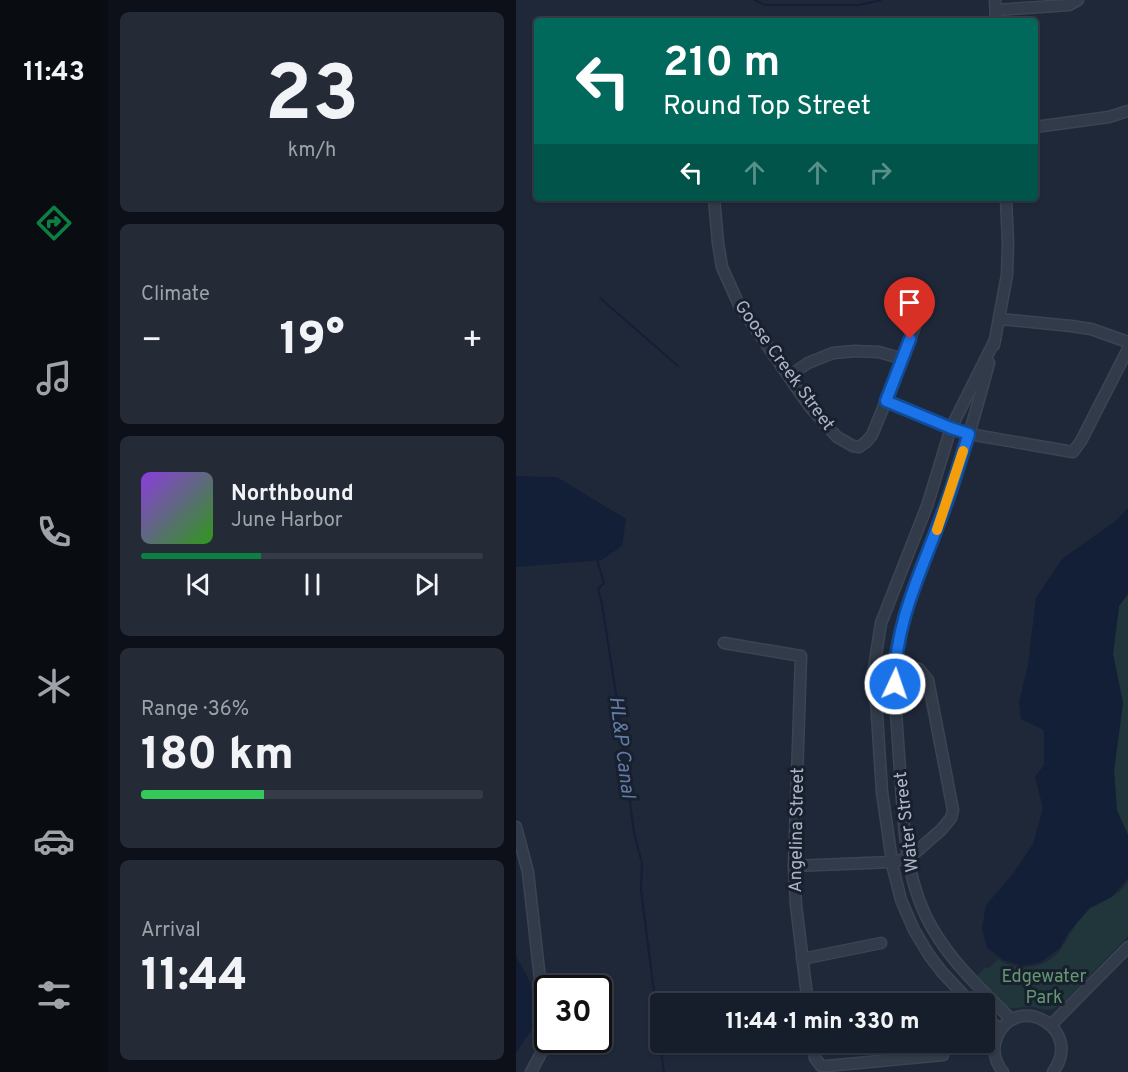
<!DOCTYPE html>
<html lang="en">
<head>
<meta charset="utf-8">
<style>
	body { margin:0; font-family:Overpass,sans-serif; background:#242b37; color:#f1f3f6; height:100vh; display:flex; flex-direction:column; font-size:22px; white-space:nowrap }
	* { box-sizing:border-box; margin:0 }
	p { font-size:20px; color:#9ea2a9 }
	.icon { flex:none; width:33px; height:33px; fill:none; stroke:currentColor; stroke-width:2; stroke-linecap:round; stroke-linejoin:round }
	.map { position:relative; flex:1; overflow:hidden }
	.details { display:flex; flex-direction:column; gap:12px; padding:12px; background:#0d1018; width:408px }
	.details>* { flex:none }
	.hud { position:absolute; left:18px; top:18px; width:504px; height:183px; border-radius:6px; box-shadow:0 2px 4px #0004,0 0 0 2px #363c47; background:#00695c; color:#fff; overflow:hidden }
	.speed { position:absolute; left:18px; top:975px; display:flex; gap:12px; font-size:30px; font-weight:700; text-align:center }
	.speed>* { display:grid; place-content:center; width:78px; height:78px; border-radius:50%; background:#171e2b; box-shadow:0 2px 4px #0004,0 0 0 2px #363c47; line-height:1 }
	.speed .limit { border:3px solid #111; border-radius:9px; background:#fff; color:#111 }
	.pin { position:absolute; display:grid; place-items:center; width:51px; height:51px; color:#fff; margin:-62px -26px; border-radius:50% 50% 50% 0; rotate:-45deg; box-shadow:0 0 6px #0007 }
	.pin .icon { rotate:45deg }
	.me { position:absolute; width:66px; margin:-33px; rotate:3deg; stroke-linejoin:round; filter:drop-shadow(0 0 4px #0008) }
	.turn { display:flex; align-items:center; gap:21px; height:126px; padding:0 30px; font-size:27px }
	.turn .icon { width:78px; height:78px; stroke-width:2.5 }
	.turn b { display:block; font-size:42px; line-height:51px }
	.lanes { display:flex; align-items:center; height:57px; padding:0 30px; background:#0003; justify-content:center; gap:30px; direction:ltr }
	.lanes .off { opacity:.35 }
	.big { font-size:45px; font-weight:800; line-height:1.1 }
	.details .card { flex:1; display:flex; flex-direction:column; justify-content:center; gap:9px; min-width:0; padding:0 21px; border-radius:9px; background:#242b37 }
	.details .dial { align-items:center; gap:0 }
	.dial b { font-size:78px; line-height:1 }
	.song { display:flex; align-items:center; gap:18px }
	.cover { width:72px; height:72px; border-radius:9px; background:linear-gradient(135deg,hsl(270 70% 55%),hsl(110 70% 35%)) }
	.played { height:6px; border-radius:3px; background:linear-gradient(90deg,#0b8043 35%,#363c47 35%) }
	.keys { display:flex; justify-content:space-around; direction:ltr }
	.heat { display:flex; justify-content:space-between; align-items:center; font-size:33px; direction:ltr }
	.charge { height:9px; border-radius:4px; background:linear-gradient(90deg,#34c759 36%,#363c47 0) }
	.trip { position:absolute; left:134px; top:993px; width:345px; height:60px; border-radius:6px; background:#171e2b; box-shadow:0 2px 4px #0004,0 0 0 2px #363c47; font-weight:800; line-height:60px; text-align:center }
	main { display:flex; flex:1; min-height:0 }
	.tab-bar { display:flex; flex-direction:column; width:108px; justify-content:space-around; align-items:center; background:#090c11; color:#9ea2a9 }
	.tab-bar .icon { width:42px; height:42px }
	.tab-bar .on { color:#0b8043 }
	.tab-bar b { font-size:27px; color:#f1f3f6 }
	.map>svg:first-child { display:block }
	.green { fill:#21363a }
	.water { fill:#121f37 }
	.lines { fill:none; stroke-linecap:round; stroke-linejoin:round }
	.stream { stroke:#121f37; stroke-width:2 }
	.minor-casing { stroke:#3c4453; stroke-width:13 }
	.minor { stroke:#323b49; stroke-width:10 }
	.route-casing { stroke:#114b97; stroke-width:15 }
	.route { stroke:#1a73e8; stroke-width:10 }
	.slow { stroke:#f59e0b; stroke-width:10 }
	.labels { text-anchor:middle; stroke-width:6; stroke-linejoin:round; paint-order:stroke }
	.street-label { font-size:18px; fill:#adb5c6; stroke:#18202e }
	.park-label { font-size:18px; fill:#639872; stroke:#18202e }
	.water-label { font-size:20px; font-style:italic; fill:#627ca8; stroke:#18202e }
</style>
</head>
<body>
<main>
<nav class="tab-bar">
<b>11:43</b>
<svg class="icon on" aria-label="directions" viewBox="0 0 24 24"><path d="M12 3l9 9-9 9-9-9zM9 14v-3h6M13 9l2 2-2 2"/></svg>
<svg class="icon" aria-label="music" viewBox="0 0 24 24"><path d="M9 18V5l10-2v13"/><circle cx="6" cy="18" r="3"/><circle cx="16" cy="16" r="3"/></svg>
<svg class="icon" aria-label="phone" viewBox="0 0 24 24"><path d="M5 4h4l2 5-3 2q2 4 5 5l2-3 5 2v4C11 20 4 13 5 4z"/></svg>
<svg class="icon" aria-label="climate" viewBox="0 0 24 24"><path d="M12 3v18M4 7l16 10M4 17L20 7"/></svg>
<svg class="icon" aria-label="car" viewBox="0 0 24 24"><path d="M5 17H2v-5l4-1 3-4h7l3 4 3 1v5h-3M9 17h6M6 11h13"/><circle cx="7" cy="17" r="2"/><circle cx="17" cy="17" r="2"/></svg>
<svg class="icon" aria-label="filters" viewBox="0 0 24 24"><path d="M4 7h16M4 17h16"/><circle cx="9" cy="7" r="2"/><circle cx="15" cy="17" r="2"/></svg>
</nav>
<section class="details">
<div class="card dial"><b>23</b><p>km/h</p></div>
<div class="card"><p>Climate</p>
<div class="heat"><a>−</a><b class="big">19°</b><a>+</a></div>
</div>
<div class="card">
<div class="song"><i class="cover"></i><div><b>Northbound</b><p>June Harbor</p></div></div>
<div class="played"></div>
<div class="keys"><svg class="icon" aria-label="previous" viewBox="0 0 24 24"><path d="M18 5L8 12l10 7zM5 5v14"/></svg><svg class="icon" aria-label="pause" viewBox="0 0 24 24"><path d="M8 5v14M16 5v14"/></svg><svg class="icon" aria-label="next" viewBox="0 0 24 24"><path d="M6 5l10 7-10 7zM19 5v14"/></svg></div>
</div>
<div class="card"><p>Range · 36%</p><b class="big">180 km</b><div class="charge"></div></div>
<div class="card"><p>Arrival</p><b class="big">11:44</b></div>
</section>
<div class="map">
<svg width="612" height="1072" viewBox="0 0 612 1072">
	<rect width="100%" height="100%" fill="#1f2839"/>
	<g class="green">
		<path d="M612 594V835L601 810 598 770 607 703 597 654 603 606Z"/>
		<path d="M612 881V936L548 1002C534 1013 533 1010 516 1007 508 1006 500 1010 492 1007 482 1004 467 986 459 978L470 967 473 968 481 961V959C500 972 530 970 544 950 554 936 561 918 574 908 587 898 604 897 612 881Z"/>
	</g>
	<g class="water">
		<path d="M0 476 41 477 110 519 106 546 86 560 0 567Z"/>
		<path d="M612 508V594L603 606 597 654 607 703 598 770 601 811 612 835V878L596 897 574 908 553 932 544 948 525 962 507 966 487 960 471 948 466 928 470 905 496 875 517 844 527 808 519 777 528 765V730L505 719 503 702 512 665 520 598 546 559 602 519Z"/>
		<path d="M0 956 14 982 20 1023 0 1053Z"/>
	</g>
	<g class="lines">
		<g class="stream">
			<path d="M239 0 249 5H343L365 0"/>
			<path d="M84 298 162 366"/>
			<path d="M81 559 88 583 82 589 86 604 100 694 118 833 126 863 125 890 144 1039"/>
			<path d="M144 1042 148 1072"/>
		</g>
		<defs>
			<g id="minor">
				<path d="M479 0 480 21"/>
				<path d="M480 10 553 5 562 0"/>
				<path d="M519 127 593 117 612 111"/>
				<path d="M198 198 202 243 206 267 223 305 294 407 321 437 337 446 343 447 350 442 356 435 370 401 409 301"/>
				<path d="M484 319 555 326 575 329 612 342"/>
				<path d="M478 345 491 275 492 243 490 198"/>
				<path d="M273 376 292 363 317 353 339 351 363 352 387 359"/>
				<path d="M370 401 435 428 453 434 557 452 565 441 612 349"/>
				<path d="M208 643 285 656 278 866 280 905 292 1004"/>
				<path d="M379 698C379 683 378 668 380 652 388 602 412 556 429 508 446 460 460 412 473 363"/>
				<path d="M360 704 379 698C381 727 383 756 385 785 388 834 391 887 418 931 438 965 468 992 496 1020"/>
				<path d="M0 827 12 872 31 1042 15 1072"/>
				<path d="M278 866 376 862 393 858 425 830 435 818 437 810 412 680 403 669 379 662"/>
				<path d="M286 959 365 943"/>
				<path d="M456 1004 426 972 413 955 398 930 385 900 377 868 366 792 358 668 365 623 411 506 435 428 479 340"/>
				<path d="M468 1015 484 1030"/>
				<path d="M535 1025 612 947"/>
				<path d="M297 1042 299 1058 305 1066H311L427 1055"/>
				<path d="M487 1072C479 1062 476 1049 481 1037 500 991 569 1028 537 1072"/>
			</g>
		</defs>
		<use href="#minor" class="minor-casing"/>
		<use href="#minor" class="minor"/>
	</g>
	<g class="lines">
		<defs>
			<path id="route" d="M379 684C378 623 407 568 427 512 437 487 444 460 453 434L435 428 370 401 394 339"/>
		</defs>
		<use href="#route" class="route-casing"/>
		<use href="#route" class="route"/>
		<path class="slow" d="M421 530 447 451"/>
	</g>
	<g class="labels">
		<g class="street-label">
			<text transform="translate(269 365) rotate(54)" y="6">Goose Creek Street</text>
			<text transform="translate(390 822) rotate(-97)" y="6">Water Street</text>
			<text transform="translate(280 830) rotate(-89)" y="6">Angelina Street</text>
		</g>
		<g class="park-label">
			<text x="528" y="982">Edgewater<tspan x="528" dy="21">Park</tspan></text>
		</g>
		<g class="water-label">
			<text transform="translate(107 747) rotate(83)" y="7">HL&amp;P Canal</text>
		</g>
	</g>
</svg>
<div class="speed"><div class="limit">30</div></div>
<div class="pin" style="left:394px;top:339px;background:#d93025"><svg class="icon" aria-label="arrive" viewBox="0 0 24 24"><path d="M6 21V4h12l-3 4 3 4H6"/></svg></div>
<svg class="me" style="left:379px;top:684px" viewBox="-20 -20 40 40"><circle r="17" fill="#1a73e8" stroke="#fff" stroke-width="3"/><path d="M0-11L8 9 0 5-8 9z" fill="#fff"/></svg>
<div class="trip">11:44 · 1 min · 330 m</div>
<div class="hud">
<div class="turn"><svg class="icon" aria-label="left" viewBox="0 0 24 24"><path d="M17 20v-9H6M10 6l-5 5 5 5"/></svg><div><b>210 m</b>Round Top Street</div></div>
<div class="lanes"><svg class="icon" aria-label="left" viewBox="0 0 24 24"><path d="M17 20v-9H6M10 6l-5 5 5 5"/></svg><svg class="icon off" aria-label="ahead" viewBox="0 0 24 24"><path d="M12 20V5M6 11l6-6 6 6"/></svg><svg class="icon off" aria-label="ahead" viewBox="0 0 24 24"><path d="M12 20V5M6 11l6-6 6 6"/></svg><svg class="icon off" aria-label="right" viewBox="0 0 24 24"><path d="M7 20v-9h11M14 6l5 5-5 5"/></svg></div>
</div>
</div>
</main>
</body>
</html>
